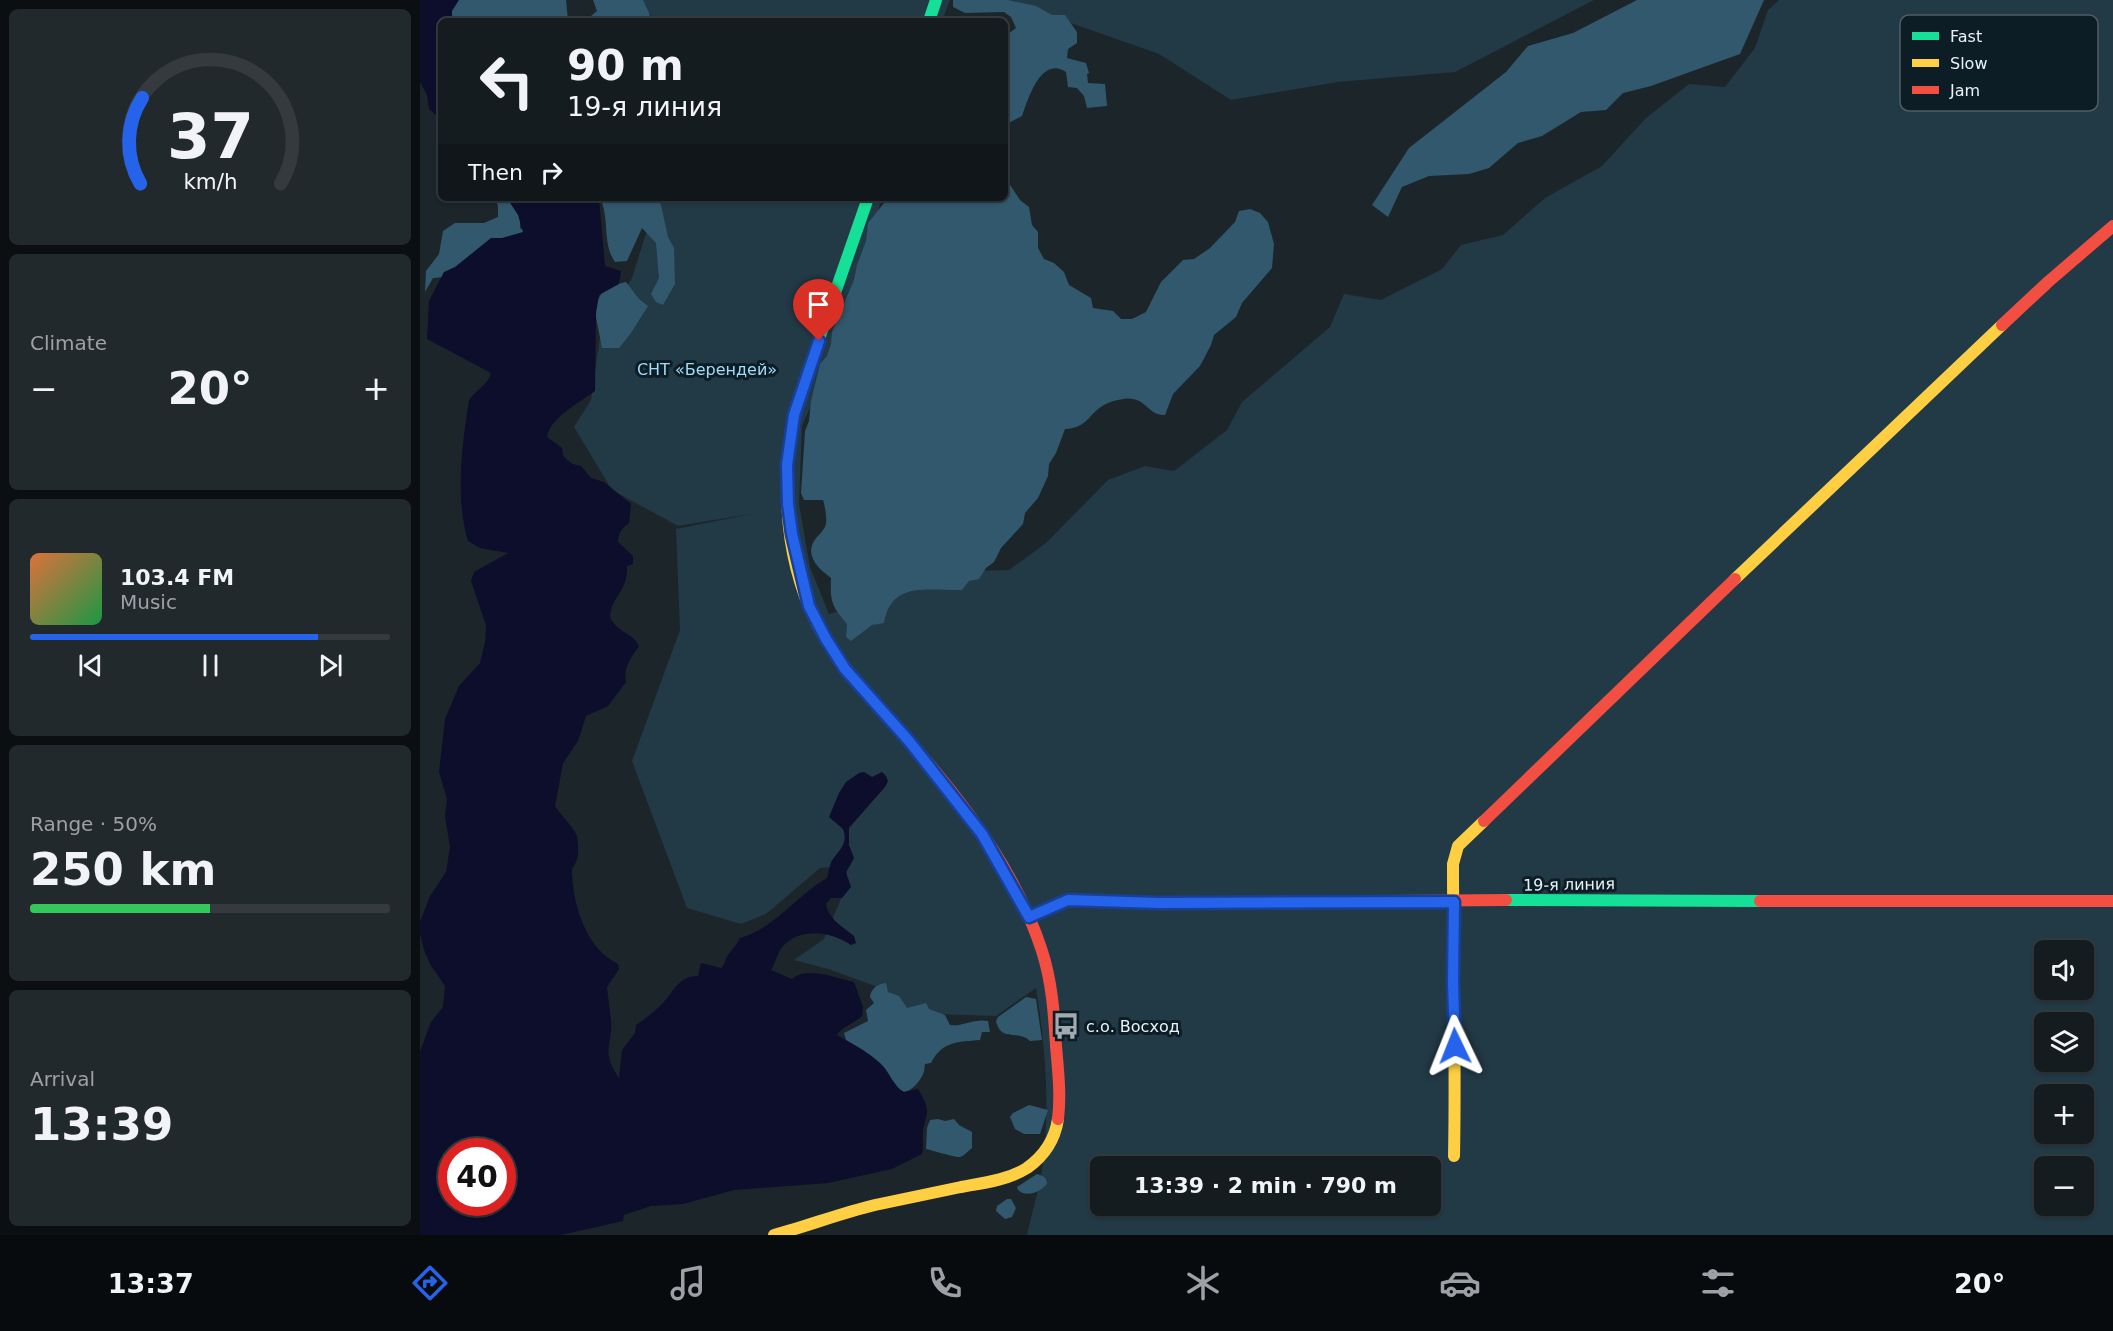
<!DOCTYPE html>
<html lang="en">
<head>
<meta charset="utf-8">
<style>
	body { margin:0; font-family:"DejaVu Sans",sans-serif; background:#22292d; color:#f1f3f6; height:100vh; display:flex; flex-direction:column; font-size:22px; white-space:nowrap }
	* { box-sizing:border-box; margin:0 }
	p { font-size:20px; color:#9da1a5 }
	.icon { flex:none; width:33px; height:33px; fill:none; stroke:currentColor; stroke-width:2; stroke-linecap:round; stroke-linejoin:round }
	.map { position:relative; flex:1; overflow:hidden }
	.side { display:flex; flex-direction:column; gap:9px; padding:9px; background:#0c0f12; width:420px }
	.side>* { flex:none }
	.banner { position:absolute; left:18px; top:18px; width:570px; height:183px; border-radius:9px; box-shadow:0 2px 4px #0004,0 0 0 2px #343a3e; background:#151c20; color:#f1f3f6; overflow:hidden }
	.tools { position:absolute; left:1614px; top:940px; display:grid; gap:12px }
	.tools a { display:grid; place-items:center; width:60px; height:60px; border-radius:9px; background:#151c20; box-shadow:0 2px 4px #0004,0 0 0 2px #343a3e; font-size:30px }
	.speed { position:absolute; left:18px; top:1138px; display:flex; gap:12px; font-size:30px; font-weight:700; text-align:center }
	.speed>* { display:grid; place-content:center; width:78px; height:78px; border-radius:50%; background:#151c20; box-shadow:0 2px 4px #0004,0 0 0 2px #343a3e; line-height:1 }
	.speed .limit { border:9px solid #d22; background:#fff; color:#111 }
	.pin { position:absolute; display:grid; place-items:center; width:51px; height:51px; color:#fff; margin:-62px -26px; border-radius:50% 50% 50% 0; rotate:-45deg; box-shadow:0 0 6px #0007 }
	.pin .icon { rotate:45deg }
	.me { position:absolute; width:66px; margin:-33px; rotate:358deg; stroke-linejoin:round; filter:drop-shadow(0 0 4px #0008) }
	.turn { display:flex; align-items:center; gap:21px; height:126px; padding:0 30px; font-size:27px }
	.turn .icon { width:78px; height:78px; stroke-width:2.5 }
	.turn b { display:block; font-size:42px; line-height:51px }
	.then { display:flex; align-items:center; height:57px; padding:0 30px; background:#0003; gap:12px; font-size:22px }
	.big { font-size:45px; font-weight:700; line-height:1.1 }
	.side .tile { flex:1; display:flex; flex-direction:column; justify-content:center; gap:9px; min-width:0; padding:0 21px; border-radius:9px; background:#22292d }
	.side .dial { align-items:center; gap:0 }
	.dial svg { height:156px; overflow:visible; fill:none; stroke:#343a3e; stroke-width:7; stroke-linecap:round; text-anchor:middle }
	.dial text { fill:#f1f3f6; stroke:none }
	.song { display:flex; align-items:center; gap:18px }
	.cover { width:72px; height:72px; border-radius:9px; background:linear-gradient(135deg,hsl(20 70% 55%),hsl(140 70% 35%)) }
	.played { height:6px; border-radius:3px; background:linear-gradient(90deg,#2563eb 80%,#343a3e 80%) }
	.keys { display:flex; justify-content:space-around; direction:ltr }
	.heat { display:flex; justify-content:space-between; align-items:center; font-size:33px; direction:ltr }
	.charge { height:9px; border-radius:4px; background:linear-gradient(90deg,#34c759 50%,#343a3e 0) }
	.trip { position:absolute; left:670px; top:1156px; width:351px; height:60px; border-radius:9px; background:#151c20; box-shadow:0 2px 4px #0004,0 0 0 2px #343a3e; font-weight:700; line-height:60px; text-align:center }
	.dock { display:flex; height:96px; justify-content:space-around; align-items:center; background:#080b0d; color:#9da1a5 }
	.dock .icon { width:42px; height:42px }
	.dock .active { color:#2563eb }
	.dock b { font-size:27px; color:#f1f3f6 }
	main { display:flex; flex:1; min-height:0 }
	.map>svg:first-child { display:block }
	.green { fill:#223946; fill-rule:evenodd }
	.forest { fill:#32586d }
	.water { fill:#0d0e2b; fill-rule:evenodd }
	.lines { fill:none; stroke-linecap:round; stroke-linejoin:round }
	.fast { stroke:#16e098; stroke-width:12 }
	.slow { stroke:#ffcf43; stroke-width:12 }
	.jam { stroke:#f24e42; stroke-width:12 }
	.route-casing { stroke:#184099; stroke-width:15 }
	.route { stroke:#2563eb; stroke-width:10 }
	.labels { text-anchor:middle; stroke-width:6; stroke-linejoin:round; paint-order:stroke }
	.park-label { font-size:16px; fill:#a2daf9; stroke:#0d1d26 }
	.street-label { font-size:16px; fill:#e8f2f8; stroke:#0d1d26 }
	.poi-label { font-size:16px; fill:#e8f2f8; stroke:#0d1d26; text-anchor:start }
	.key { fill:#0d1d26; stroke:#4f5d65; stroke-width:1.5 }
	.key-label { font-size:16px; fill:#e8f2f8 }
</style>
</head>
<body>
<main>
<section class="side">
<div class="tile dial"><svg viewBox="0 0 100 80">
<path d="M14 69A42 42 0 1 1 86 69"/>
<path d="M14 69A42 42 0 0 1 15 25" stroke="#2563eb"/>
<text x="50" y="56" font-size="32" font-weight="700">37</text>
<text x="50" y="72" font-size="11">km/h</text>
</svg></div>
<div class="tile"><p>Climate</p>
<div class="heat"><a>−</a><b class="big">20°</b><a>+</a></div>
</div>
<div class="tile">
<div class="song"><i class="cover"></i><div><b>103.4 FM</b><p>Music</p></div></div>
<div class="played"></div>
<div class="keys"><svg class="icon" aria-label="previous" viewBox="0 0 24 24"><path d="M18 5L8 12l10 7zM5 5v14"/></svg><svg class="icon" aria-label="pause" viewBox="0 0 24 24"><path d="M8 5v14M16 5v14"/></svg><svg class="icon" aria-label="next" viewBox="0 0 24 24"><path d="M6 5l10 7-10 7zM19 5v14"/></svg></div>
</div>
<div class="tile"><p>Range · 50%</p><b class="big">250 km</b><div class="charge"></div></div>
<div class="tile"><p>Arrival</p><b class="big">13:39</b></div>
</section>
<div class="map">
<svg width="1693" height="1235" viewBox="0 0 1693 1235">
	<rect width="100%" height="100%" fill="#1c252a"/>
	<g class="green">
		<path d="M212 0H530L522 21H220Z"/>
		<path d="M585 0H1174L1035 72 918 82 811 100 739 54Z"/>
		<path d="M1359 0H1693V1235H607C611 1216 617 1196 621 1177 631 1114 626 1050 616 988L576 1016 514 1014 488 1019 455 986 408 969 374 960 404 939 422 896 426 866 400 868 346 914 321 924 267 908 212 761 260 630 256 529 331 514 258 526 192 490 154 427 171 400 181 330 212 278 237 198H462L413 355 382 426 379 504 390 567 409 614 556 571 589 570 626 543 688 480 725 466 754 471 807 430 822 402 910 327 924 294 961 300 1022 269 1041 245 1083 235 1125 198 1182 166 1226 118 1269 84 1305 87 1335 48 1348 10ZM1624 951H1664V990H1624ZM1624 1023H1664V1062H1624ZM1624 1095H1664V1134H1624ZM681 1167H1011V1206H681ZM1624 1167H1664V1206H1624Z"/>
	</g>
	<g class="forest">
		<path d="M34 0H146L148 21H29Z"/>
		<path d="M173 0H223L229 13 230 21H165L177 11Z"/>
		<path d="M533 0H588L616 6 632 15H645L657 32V43L648 49 647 58 666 63 669 73 667 74 668 83 685 84 687 106 667 108 664 96 657 88 648 87 646 72C621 55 608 99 602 116L585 125V36L596 28 591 17 584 12 545 13 533 7Z"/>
		<path d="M1217 0H1344L1320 54 1231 86 1203 93 1186 110 1161 112 1122 136 1098 143 1069 168 1049 174 1009 176 982 187 968 217 952 205 989 148 1086 72 1108 46 1153 33Z"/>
		<path d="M585 177 600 200 609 207 612 225 618 232V248L624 259 634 263 644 272 649 285 671 298 673 308 693 311 701 319H712L726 312 741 282 763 260 774 259 790 248 815 222 819 211 830 209 840 213 848 222 854 244 852 268 822 303 816 317 794 335 791 345 780 366 753 394 745 415C727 416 726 395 703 399 697 400 689 402 684 405 668 414 668 428 645 429L636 453 629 464 628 476 618 498 605 513 603 524 581 548 574 562 566 568 559 579 549 581 542 590C509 591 471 580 464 623L452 625 431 641 426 637 427 624C412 606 410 603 411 578 400 570 386 558 393 543 396 536 404 532 406 524 407 518 405 506 403 500H384L381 493 385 431 389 421 391 401 400 364 407 356 411 344 412 332 434 280 437 265 446 241 448 223 468 198H585Z"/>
		<path d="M75 198H91L100 214V228L108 233 37 276 13 278 5 292 6 271 19 254 23 231 35 223H64L78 217V206Z"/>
		<path d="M180 198H237L241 205 248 237 254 248 255 284 243 305 236 302 231 294 239 278 236 243 222 228 207 261 195 262C182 244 190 218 180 198Z"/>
		<path d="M206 282 219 299 228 306 211 333 199 348H182L174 307 185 287Z"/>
		<path d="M466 983 468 992 479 996 487 1008 506 1003 509 1009 525 1015 530 1025C541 1027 555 1018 568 1021L570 1032H562L560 1040C538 1042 522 1041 511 1063L505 1064C504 1067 505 1071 503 1074 500 1082 491 1091 484 1092L477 1089 443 1050 426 1040 424 1033 448 1021 446 1010 454 1003 450 997C451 988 458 984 466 983Z"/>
		<path d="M606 997 616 999 622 1040 610 1041C598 1029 581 1043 576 1021L578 1017Z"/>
		<path d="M609 1105 628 1110 620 1134H604L595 1129 590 1117 593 1113Z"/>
		<path d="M518 1119 525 1121 534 1119 539 1125 552 1132V1148C549 1150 544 1156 540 1157 537 1158 511 1150 506 1149L507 1128 510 1120Z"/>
		<path d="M617 1174C624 1176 626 1177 627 1184 620 1192 607 1198 598 1190L597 1187Z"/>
		<path d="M587 1199H591L596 1208 592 1217 585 1219 576 1211 577 1206Z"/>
	</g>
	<g class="water">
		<path d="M0 0H39L32 11V21H21V119L9 109 7 95 0 82Z"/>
		<path d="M87 198H179L185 266 201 271 199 284 179 295 176 313 175 391C161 402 130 417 127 437L142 448 143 455 147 460 153 464 161 466 171 478 184 482 211 504 209 523C202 528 198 533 198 542L213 556V564L207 566C208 592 191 596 190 617 196 632 212 632 219 646 211 657 203 668 206 682L188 706 166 716 158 741 143 763 135 806C140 814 155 829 157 836 158 843 159 853 157 859 156 864 152 867 152 872 153 905 166 949 198 964L199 969 187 987C188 998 190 1009 191 1020 193 1046 180 1051 199 1078L202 1050 215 1033 216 1025C225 1019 234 1012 242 1004 253 993 259 975 278 976L281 963 301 968C305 964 305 960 308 955 312 949 316 946 320 938 355 928 376 896 407 878 409 872 409 864 413 859 421 848 428 843 423 829L409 817 419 793 426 782 439 773 444 772 452 777 462 772 466 776 468 781 465 787 429 828V845L434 858C424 878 425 867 431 887L422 898H411L406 904C409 920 422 926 434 936L436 943 431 945C412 932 382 927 364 945 357 952 356 962 351 970L372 979C387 966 415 978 434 982L443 1007 442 1016C435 1023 421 1027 417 1035 432 1044 447 1051 460 1063 470 1072 473 1086 484 1092L498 1089C510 1110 508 1109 503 1130 502 1138 504 1146 502 1154L472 1169 408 1183 314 1190 263 1204 231 1206 204 1215 203 1221 141 1235H0V1052L11 1022 23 1007 25 986 10 964 4 950 0 934V922L10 896 26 872 30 847 25 816 27 799 19 772 25 719 39 686 60 663 65 642 66 625 51 581 54 572 88 553 60 548 48 541C35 498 42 444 49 400 57 389 67 386 71 373L7 339 9 301 24 272 35 267 71 238H82L103 232 98 215ZM32 1152H82V1203H32Z"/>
	</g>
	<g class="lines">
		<g class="fast">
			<path d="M509 21 516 0"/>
			<path d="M384 382 448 198"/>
			<path d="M1086 900 1340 901"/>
		</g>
		<g class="slow">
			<path d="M384 382C359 460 360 550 397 624 410 650 429 673 448 695"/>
			<path d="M1315 579 1582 325"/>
			<path d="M1034 1156C1036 1059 1033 961 1033 864L1038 846 1064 821"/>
			<path d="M354 1235C388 1226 421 1213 455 1205 484 1199 512 1193 541 1187 563 1183 588 1180 607 1168 624 1156 635 1139 638 1119"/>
		</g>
		<g class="jam">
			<path d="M1582 325 1628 282 1693 226"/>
			<path d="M448 695C517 771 590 852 622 951 632 982 634 1013 636 1046 638 1070 641 1094 638 1119"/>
			<path d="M1064 821 1315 579"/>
			<path d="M1340 901H1693"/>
			<path d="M609 917 648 900 738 903 1086 900"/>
		</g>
	</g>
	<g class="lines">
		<defs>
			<path id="route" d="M399 341 374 415 367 465 368 504 372 534 389 606 406 639 425 669 489 741 562 834 609 917 648 900 738 903 1034 902 1033 982 1035 1046"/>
		</defs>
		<use href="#route" class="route-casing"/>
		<use href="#route" class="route"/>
	</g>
	<defs>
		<symbol id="bus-bare" viewBox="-9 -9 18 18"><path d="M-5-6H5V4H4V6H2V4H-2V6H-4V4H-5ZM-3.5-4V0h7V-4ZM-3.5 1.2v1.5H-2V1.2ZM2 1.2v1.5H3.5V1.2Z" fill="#a1aab0" stroke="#0d1d26" stroke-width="2.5" paint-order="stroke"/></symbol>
	</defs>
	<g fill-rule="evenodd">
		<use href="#bus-bare" x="627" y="1007" width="38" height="38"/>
	</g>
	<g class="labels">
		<g class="park-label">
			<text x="287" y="375">СНТ «Берендей»</text>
		</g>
		<g class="street-label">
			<text transform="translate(1149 884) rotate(-1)" y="6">19-я линия</text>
		</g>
		<g class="poi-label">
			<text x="666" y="1032">с.о. Восход</text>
		</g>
	</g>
	<rect x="1480" y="15" width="198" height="96" rx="9" class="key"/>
	<rect x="1492" y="32" width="27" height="8" fill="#16e098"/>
	<rect x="1492" y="59" width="27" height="8" fill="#ffcf43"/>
	<rect x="1492" y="86" width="27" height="8" fill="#f24e42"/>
	<g class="key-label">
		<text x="1530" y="42">Fast</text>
		<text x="1530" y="69">Slow</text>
		<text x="1530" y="96">Jam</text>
	</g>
</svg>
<div class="tools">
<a><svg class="icon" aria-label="sound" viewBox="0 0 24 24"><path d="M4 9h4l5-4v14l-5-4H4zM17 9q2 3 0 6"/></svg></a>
<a><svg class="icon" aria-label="layers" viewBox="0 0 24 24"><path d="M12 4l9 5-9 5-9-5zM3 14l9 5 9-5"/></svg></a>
<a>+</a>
<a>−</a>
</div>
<div class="speed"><div class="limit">40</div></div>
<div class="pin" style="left:399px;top:341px;background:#d93025"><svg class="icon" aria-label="arrive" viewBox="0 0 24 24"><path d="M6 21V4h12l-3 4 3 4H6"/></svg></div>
<svg class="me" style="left:1035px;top:1046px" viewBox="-20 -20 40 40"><path d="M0-17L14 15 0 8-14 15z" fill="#2563eb" stroke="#fff" stroke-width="4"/></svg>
<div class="trip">13:39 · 2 min · 790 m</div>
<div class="banner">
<div class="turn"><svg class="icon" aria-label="left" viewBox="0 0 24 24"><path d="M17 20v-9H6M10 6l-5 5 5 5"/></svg><div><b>90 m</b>19-я линия</div></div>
<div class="then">Then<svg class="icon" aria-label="right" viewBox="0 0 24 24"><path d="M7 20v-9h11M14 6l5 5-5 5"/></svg></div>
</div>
</div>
</main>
<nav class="dock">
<b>13:37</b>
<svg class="icon active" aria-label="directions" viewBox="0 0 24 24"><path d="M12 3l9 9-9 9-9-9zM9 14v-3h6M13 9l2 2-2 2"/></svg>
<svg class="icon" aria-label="music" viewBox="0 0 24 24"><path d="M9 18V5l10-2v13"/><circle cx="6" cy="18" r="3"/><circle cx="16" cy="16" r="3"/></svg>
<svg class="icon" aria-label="phone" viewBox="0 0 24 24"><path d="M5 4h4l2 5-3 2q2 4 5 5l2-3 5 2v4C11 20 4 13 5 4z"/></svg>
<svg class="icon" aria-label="climate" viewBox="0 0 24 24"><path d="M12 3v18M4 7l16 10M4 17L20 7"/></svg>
<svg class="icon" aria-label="car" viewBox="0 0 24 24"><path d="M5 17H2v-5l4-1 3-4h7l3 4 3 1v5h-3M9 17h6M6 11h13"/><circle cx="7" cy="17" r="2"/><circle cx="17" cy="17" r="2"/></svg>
<svg class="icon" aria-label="filters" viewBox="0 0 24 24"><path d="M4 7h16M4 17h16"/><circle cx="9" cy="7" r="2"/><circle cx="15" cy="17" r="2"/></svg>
<b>20°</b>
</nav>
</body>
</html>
